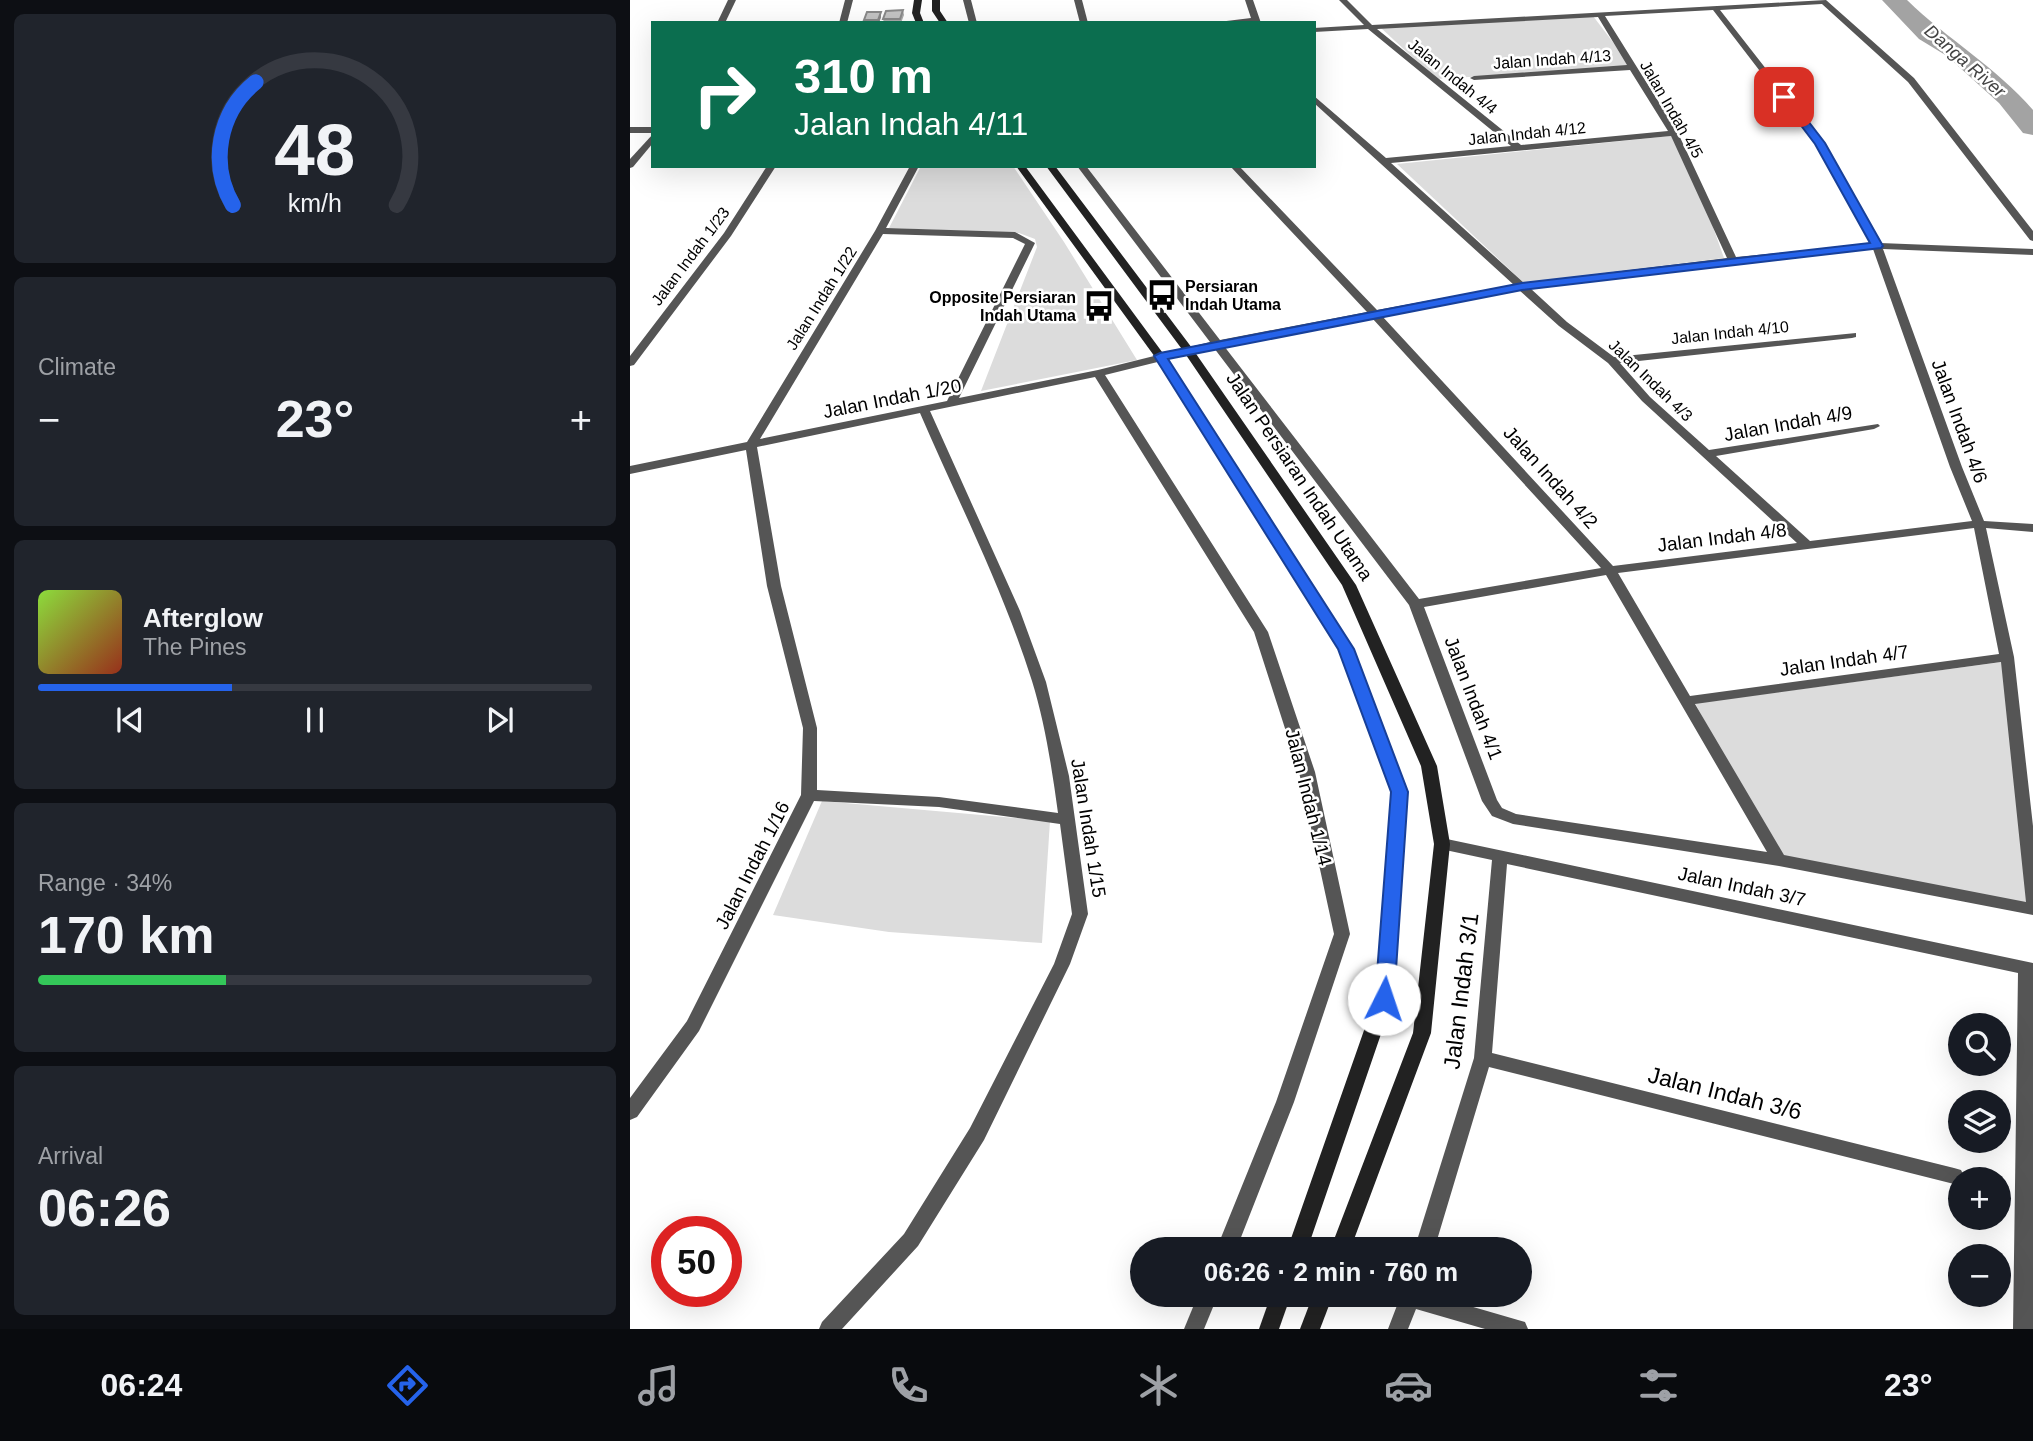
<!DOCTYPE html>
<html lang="en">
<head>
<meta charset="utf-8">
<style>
	body { margin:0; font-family:Arial,sans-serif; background:#20242c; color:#f1f3f6; height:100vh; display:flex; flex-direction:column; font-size:26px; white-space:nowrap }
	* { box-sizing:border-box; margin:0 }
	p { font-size:23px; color:#9ea1a6 }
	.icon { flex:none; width:38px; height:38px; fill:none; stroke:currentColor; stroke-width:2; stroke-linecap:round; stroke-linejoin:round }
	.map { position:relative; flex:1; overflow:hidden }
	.details { display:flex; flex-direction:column; gap:14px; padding:14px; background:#0d0f14; width:630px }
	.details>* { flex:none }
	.banner { position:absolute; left:21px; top:21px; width:665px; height:147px; border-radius:0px; box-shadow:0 7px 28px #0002; background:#0b6e4f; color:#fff; overflow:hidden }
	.buttons { position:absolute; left:1318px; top:1013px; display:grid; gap:14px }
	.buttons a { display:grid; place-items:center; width:63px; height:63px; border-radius:50%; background:#171b24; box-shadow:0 7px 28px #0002; font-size:35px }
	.speed { position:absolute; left:21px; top:1216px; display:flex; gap:14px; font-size:35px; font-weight:700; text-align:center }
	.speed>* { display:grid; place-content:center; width:91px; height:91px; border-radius:50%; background:#171b24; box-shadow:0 7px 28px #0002; line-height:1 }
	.speed .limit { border:10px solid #d22; background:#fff; color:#111 }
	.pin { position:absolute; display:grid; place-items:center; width:60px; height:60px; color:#fff; margin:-30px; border-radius:14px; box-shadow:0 4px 10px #0006 }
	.me { position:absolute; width:77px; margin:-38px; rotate:4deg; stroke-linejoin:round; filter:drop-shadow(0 0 5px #0008) }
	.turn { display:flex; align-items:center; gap:24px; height:147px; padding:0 28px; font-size:32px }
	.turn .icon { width:91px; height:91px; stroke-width:2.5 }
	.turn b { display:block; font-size:49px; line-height:60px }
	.big { font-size:52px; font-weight:600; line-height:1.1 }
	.details .card { flex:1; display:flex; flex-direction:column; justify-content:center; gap:10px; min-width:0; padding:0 24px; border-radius:10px; background:#20242c }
	.details .dial { align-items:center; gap:0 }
	.dial svg { height:182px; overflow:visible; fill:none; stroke:#363941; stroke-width:7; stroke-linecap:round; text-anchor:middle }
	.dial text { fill:#f1f3f6; stroke:none }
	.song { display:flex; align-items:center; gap:21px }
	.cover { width:84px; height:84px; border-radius:10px; background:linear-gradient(135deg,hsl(90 70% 55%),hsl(10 70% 35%)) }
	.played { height:7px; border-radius:4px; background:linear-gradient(90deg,#2563eb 35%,#363941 35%) }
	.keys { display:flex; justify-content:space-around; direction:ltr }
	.heat { display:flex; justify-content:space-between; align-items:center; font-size:38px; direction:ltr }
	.charge { height:10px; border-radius:5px; background:linear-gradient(90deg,#34c759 34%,#363941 0) }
	.trip { position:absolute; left:500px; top:1237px; width:402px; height:70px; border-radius:35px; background:#171b24; box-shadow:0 7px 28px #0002; font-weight:600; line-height:70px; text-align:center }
	.menu { display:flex; height:112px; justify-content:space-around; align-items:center; background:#090b0e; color:#9ea1a6 }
	.menu .icon { width:49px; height:49px }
	.menu .current { color:#2563eb }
	.menu b { font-size:32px; color:#f1f3f6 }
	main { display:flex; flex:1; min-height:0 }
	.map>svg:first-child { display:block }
	.green { fill:#dcdcdc }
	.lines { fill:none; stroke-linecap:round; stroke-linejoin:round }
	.river { fill:#a3a3a3; fill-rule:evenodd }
	.minor { fill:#555; fill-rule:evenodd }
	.secondary { fill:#222; fill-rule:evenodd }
	.wall { fill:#a9a9a9 }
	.shaded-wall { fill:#898989 }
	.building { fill:#c4c4c4; stroke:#898989; stroke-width:2 }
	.route { fill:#2563eb; stroke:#184099; stroke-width:2 }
	.labels { text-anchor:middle; stroke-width:5; stroke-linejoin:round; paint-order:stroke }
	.far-street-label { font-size:16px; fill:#000; stroke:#fff }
	.far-poi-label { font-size:16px; font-weight:bold; fill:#000; stroke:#fff; text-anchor:start }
	.far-water-label { font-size:18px; font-style:italic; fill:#444; stroke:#fff }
	.street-label { font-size:19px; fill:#000; stroke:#fff }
	.near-street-label { font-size:23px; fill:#000; stroke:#fff }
</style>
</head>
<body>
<main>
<section class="details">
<div class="card dial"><svg viewBox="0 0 100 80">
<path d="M14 69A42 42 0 1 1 86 69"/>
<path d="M14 69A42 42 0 0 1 24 15" stroke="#2563eb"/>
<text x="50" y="56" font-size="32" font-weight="700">48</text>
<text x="50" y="72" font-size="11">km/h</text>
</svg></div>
<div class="card"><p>Climate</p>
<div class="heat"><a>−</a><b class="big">23°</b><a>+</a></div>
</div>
<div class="card">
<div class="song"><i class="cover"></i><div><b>Afterglow</b><p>The Pines</p></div></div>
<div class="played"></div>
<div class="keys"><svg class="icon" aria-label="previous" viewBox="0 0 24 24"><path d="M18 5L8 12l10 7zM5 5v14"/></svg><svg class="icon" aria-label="pause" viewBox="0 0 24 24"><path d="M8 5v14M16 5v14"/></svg><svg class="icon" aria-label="next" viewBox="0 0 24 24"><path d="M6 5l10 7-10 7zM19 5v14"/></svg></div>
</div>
<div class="card"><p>Range · 34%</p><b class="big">170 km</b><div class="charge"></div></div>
<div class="card"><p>Arrival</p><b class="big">06:26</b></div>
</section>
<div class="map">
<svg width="1403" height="1329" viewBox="0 0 1403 1329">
	<rect width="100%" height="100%" fill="#fff"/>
	<g class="green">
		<path d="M963 16 1002 67 806 79 751 28Z"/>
		<path d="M1041 136 1069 188 1094 258 894 283 767 164Z"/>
		<path d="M291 166H383L434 242 507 360 351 391 407 247 405 239 389 233 259 228Z"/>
		<path d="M1372 662 1403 905 1149 860 1065 703Z"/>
		<path d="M192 801 420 821 412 943 259 932 143 915Z"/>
	</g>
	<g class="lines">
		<path class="river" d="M1252 0H1277C1317 39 1366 67 1403 110V135L1393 133 1369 103 1317 56 1289 39Z"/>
		<g class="minor">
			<path d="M98 0H106L95 23H87Z"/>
			<path d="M215 0H223L217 23H209Z"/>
			<path d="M333 0H341L347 23H339Z"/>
			<path d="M444 0H452L458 23H450Z"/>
			<path d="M615 0H623L631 23H580L621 18Z"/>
			<path d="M709 0H717L742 25 1196 0 1284 78 1403 231V241L1400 240 1278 82 1192 4 1090 10 1194 143 1250 243 1403 249V255L1253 249 1332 467 1354 521 1403 524V532L1356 528 1384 657 1403 826V915L1149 866 883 824 862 816 852 801 779 605 584 348 475 375 638 632 685 772 720 934 664 1102 606 1250H586L646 1102 704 934 669 772 624 632 465 377 300 411 390 611 416 682 439 776 458 914 440 964 354 1140 288 1246 212 1329H189L192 1322 274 1234 340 1128 424 964 442 914 430 824 309 807 184 801 69 1031 7 1117 0 1120V1098L57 1021 171 795 173 728 137 586 116 450 0 474V466L117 442 245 231 280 166H289L256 228 385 232 405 243 329 398 468 370 580 342 447 166H456L590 340 737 312 600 166H609L747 310 884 285 684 103V96L756 158 881 146 738 29 684 32V28L734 25ZM1083 10 1186 144 1241 244 1106 257 1048 133 975 16ZM968 17 997 65 844 76 840 78 844 80 1000 70 1038 131 891 145 747 29ZM1041 136 1097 258 894 283 761 163ZM253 234 383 238 395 244 317 401 130 439ZM1243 249 1320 467 1342 521 1180 541 1086 456 1244 429 1250 426 1248 424 1079 450 1020 397 990 363 1222 338 1226 337V333L984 357 937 322 900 288 1103 263ZM889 290 929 326 978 363 1012 401 1167 543 983 566 752 316ZM742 318 971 568 789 599 594 346ZM290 413C328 501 373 589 402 681 415 723 422 769 428 813L309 797 187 790V728L151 586 127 447ZM1344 528 1369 654 1060 696 988 573ZM976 575 1137 852 886 814 872 808 867 800 794 607ZM1371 662 1396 902 1154 855 1065 704Z"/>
			<rect x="0" y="127" width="23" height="6"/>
			<path d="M23 134V143L3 167 0 168V159Z"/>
			<path d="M137 166H146L101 236 4 365 0 366V356L94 233Z"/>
			<path d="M812 838 1403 963V1329H1383L1388 973 877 864 862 1053 1324 1168 1331 1170 1334 1176 1330 1182 1324 1184 859 1067 804 1250H784L844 1058 862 860 806 848 804 844 806 840Z"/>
			<path d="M568 1295H588L574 1329H554Z"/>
			<path d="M771 1295H802L888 1320 895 1322 898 1329H855L786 1309 778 1329H758Z"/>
		</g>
		<g class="secondary">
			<path d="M284 0H292L290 13 294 23H286L282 13Z"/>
			<path d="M302 0H310V11L318 23H310L302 11Z"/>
			<path d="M386 166H395L535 356 723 649 778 792 763 999 677 1250H657L745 999 762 792 709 649 525 357Z"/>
			<path d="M416 166H425L562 348 726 585 807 766 820 844 801 1033 720 1250H700L783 1033 804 844 791 766 712 585 554 352Z"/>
			<path d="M641 1295H661L649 1329H629Z"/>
			<path d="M683 1295H703L690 1329H670Z"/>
		</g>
	</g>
	<g class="wall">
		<path d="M273 10 274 15 271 23H254L253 19Z"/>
		<path d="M251 12V17L249 23H234V20Z"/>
	</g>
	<path class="shaded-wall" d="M251 12V17L249 23H248V20Z"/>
	<g class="building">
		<path d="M273 10 270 19H253L256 11Z"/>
		<path d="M237 12H251L248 20H234Z"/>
	</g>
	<path class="route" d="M1151 95H1158L1195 143 1253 246 1251 248 892 290 538 359 724 649 778 792 764 999 761 1004 754 1006 747 1004 745 999 761 792 708 649 524 356 530 353 892 283 1240 243 1185 144 1151 99Z"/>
	<defs>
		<symbol id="bus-bare" viewBox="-9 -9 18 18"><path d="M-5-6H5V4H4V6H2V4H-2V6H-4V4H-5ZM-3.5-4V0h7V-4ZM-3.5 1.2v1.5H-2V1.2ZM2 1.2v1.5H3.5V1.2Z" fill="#000" stroke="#fff" stroke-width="2.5" paint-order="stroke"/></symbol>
	</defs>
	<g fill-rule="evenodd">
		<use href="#bus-bare" x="510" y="273" width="44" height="44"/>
		<use href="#bus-bare" x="447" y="284" width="44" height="44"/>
	</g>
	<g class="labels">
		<g class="far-street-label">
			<text transform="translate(922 59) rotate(-4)" y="6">Jalan Indah 4/13</text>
			<text transform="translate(823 76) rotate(39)" y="6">Jalan Indah 4/4</text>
			<text transform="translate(1042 109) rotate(60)" y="6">Jalan Indah 4/5</text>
			<text transform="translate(897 133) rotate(-6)" y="6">Jalan Indah 4/12</text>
			<text transform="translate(60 256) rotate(-53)" y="6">Jalan Indah 1/23</text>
			<text transform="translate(191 298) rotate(-58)" y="6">Jalan Indah 1/22</text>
			<text transform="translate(1100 332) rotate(-6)" y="6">Jalan Indah 4/10</text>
			<text transform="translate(1021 380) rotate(44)" y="6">Jalan Indah 4/3</text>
		</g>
		<g class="far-poi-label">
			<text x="555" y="292">Persiaran<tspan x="555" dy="18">Indah Utama</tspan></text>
			<text x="446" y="303" text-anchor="end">Opposite Persiaran<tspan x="446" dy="18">Indah Utama</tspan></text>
		</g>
		<g class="far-water-label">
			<text transform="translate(1335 61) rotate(41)" y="6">Danga River</text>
		</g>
		<g class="street-label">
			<text transform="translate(262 398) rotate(-11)" y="7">Jalan Indah 1/20</text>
			<text transform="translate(1330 421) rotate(70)" y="7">Jalan Indah 4/6</text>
			<text transform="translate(1158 423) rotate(-10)" y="7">Jalan Indah 4/9</text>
			<text transform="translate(670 476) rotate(56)" y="7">Jalan Persiaran Indah Utama</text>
			<text transform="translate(921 477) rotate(48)" y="7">Jalan Indah 4/2</text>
			<text transform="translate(1092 537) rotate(-7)" y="7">Jalan Indah 4/8</text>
			<text transform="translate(1214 660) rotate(-8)" y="7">Jalan Indah 4/7</text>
			<text transform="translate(844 698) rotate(69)" y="7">Jalan Indah 4/1</text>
			<text transform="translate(679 797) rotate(76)" y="7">Jalan Indah 1/14</text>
			<text transform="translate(459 828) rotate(81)" y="7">Jalan Indah 1/15</text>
			<text transform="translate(122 865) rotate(-63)" y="7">Jalan Indah 1/16</text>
			<text transform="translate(1112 886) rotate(12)" y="7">Jalan Indah 3/7</text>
		</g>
		<g class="near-street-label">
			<text transform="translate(831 991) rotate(-83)" y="8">Jalan Indah 3/1</text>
			<text transform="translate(1095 1093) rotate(14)" y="8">Jalan Indah 3/6</text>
		</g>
	</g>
</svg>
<div class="buttons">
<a><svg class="icon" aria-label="search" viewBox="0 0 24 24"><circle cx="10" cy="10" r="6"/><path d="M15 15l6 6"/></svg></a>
<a><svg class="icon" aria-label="layers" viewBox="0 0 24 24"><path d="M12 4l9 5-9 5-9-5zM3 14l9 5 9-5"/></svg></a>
<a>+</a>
<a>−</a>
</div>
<div class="speed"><div class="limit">50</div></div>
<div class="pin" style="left:1154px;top:97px;background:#d93025"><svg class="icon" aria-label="arrive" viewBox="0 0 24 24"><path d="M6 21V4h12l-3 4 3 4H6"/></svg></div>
<svg class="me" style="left:754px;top:999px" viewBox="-20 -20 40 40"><circle r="19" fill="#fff"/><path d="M0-13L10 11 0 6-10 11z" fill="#2563eb"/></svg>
<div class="trip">06:26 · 2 min · 760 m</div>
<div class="banner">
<div class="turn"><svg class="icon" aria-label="right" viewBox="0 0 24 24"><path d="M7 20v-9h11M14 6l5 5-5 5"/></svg><div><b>310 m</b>Jalan Indah 4/11</div></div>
</div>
</div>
</main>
<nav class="menu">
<b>06:24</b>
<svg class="icon current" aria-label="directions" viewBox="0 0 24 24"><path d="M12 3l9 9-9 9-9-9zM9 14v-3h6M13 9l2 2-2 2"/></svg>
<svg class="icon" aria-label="music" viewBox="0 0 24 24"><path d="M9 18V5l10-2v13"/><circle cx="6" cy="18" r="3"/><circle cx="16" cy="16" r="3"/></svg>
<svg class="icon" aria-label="phone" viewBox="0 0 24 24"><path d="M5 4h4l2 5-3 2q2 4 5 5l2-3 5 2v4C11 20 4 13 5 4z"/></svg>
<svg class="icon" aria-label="climate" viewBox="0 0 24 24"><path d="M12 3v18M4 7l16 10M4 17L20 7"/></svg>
<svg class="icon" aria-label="car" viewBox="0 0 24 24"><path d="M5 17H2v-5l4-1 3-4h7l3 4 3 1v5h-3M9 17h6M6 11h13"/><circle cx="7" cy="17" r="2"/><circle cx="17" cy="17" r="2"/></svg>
<svg class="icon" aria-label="filters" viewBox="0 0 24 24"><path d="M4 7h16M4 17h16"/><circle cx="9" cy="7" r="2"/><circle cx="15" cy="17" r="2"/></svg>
<b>23°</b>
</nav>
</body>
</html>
